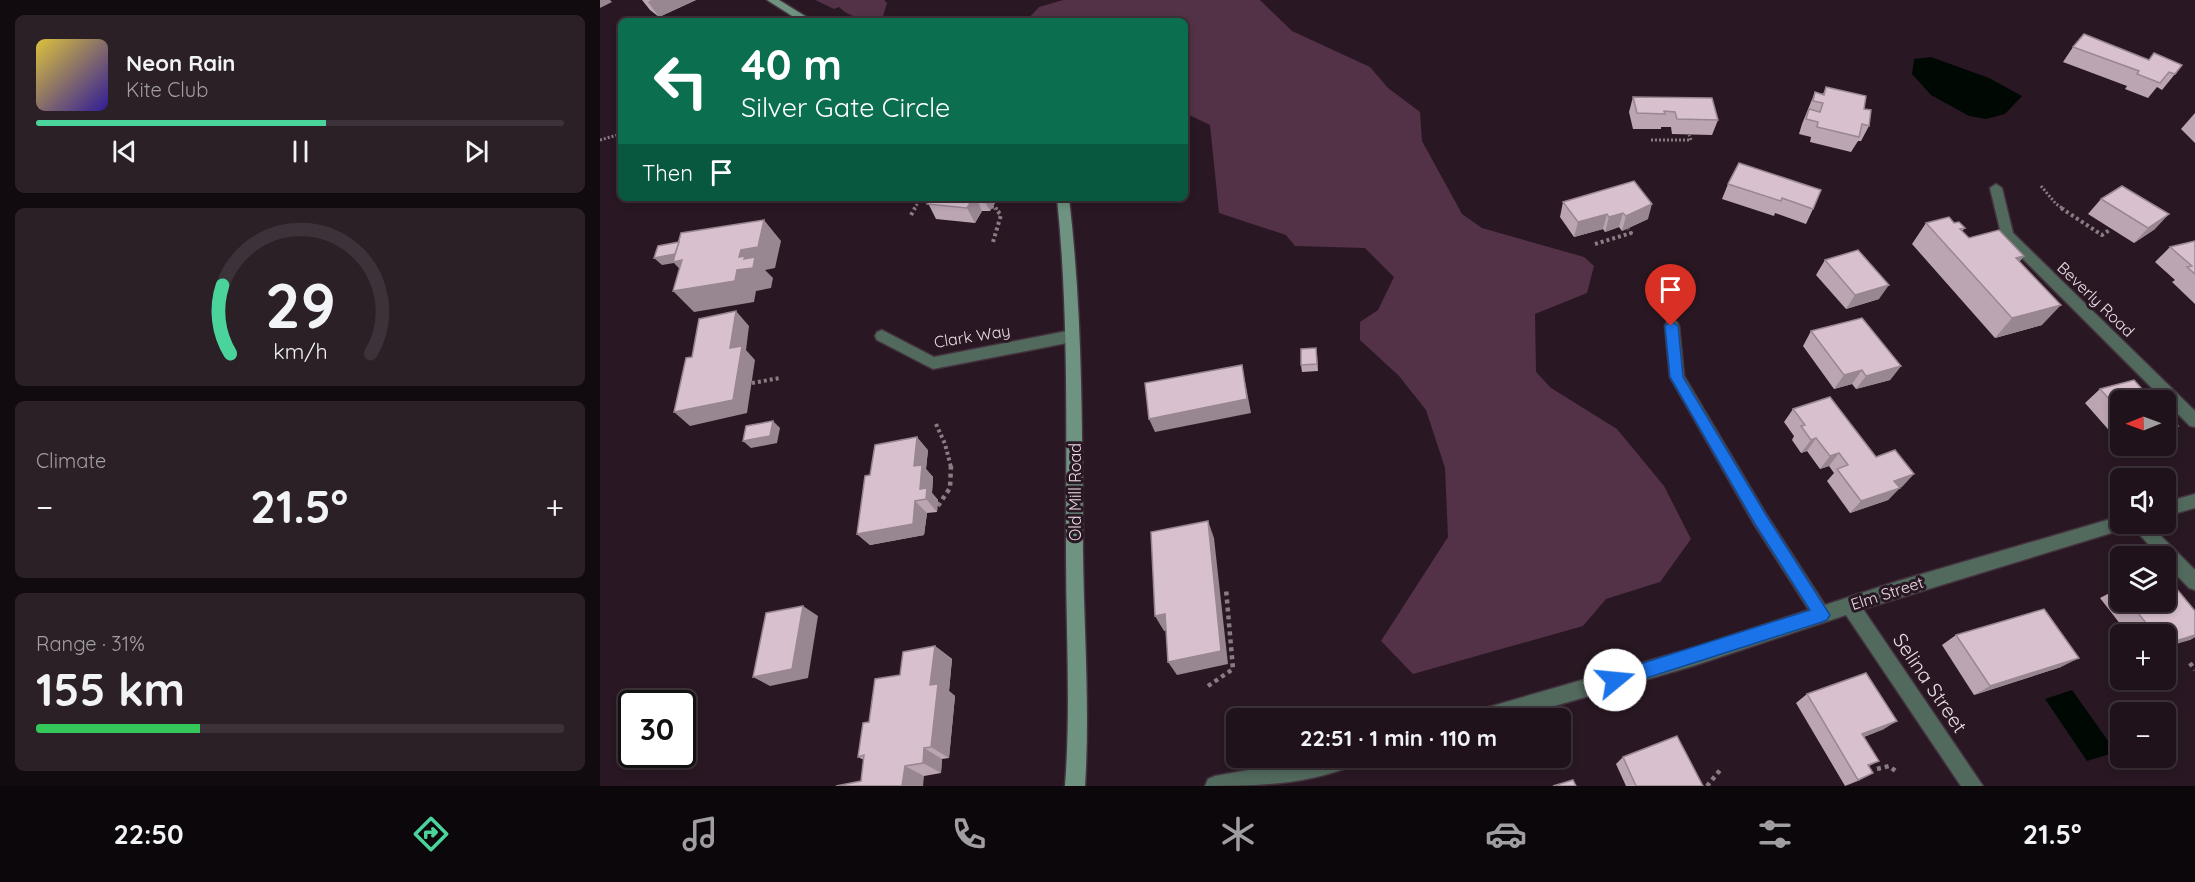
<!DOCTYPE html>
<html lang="en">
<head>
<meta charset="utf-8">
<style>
	body { margin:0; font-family:Quicksand,sans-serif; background:#2c2027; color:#f1f3f6; height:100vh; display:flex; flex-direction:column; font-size:22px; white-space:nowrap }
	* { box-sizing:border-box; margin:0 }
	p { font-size:20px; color:#a19ea2 }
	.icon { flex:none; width:33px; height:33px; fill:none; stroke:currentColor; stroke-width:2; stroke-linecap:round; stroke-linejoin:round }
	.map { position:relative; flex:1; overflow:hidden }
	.side { display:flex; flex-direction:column; gap:15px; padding:15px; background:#110a0e; width:600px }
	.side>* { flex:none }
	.banner { position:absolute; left:18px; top:18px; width:570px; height:183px; border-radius:9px; box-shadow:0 3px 9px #0003,0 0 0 2px #3c3239; background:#0b6e4f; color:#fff; overflow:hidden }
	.needle { width:39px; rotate:269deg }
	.tools { position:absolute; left:1510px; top:390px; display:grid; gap:12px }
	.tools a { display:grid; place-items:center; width:66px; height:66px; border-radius:9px; background:#1f121a; box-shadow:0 3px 9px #0003,0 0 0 2px #3c3239; font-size:30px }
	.speed { position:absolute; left:18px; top:690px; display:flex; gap:12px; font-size:30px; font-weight:700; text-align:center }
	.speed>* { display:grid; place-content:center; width:78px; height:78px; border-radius:50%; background:#1f121a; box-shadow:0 3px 9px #0003,0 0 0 2px #3c3239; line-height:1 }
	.speed .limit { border:3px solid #111; border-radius:9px; background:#fff; color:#111 }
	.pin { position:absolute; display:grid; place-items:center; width:51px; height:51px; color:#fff; margin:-62px -26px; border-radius:50% 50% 50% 0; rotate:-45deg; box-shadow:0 0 6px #0007 }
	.pin .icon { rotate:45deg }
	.me { position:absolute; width:66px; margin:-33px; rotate:73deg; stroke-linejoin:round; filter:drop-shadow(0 0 4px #0008) }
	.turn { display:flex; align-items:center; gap:21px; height:126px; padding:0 24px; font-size:27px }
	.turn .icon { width:78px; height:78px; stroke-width:2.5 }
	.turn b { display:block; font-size:42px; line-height:51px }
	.then { display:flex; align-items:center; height:57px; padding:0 24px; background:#0003; gap:12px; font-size:22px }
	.big { font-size:45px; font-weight:700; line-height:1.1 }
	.side .card { flex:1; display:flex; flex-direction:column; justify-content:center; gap:9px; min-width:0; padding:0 21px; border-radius:9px; background:#2c2027 }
	.side .dial { align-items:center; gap:0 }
	.dial svg { height:156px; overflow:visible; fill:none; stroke:#3c3239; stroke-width:7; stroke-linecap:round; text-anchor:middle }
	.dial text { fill:#f1f3f6; stroke:none }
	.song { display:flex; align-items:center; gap:18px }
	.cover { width:72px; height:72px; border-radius:9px; background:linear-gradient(135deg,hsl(50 70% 55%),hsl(250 70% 35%)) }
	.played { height:6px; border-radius:3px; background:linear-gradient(90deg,#4ad49c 55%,#3c3239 55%) }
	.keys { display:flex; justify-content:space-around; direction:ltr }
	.heat { display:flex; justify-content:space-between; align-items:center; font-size:33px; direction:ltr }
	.charge { height:9px; border-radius:4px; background:linear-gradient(90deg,#34c759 31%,#3c3239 0) }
	.trip { position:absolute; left:626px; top:708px; width:345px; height:60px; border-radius:9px; background:#1f121a; box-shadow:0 3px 9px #0003,0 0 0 2px #3c3239; font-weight:700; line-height:60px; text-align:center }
	.dock { display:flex; height:96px; justify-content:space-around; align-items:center; background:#0c070a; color:#a19ea2 }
	.dock .icon { width:42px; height:42px }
	.dock .selected { color:#4ad49c }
	.dock b { font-size:27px; color:#f1f3f6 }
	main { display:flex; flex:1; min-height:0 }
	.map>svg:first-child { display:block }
	.green { fill:#533147 }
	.water { fill:#000803 }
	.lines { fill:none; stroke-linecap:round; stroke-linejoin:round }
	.street-casing { stroke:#44333e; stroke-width:3 }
	.secondary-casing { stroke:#44333e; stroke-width:3 }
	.path-far2 { stroke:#8a7c85; stroke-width:3; stroke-dasharray:2 2; stroke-linecap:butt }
	.path-far1 { stroke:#8a7c85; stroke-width:4; stroke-dasharray:3 3; stroke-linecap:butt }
	.path { stroke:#8a7c85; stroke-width:4.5; stroke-dasharray:4 4; stroke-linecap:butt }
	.street { fill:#52695d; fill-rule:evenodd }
	.secondary { fill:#6e9481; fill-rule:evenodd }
	.wall { fill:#bba5b2 }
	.shaded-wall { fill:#988691 }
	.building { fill:#d9c0cf; stroke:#988691; stroke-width:1.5 }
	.route { fill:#1a73e8; stroke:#114b97; stroke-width:1.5 }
	.labels { text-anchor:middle; stroke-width:6; stroke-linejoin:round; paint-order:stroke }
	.street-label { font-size:16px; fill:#e9dce4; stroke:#291823 }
	.near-street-label { font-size:20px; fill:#e9dce4; stroke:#291823 }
</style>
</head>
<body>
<main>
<section class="side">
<div class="card">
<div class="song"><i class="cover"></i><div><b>Neon Rain</b><p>Kite Club</p></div></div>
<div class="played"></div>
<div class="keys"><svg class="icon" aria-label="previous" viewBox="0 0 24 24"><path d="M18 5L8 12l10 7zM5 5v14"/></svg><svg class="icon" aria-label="pause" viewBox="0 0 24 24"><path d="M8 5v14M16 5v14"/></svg><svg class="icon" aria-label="next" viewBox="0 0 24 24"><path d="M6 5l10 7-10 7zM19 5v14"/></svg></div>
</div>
<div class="card dial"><svg viewBox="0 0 100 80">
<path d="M14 69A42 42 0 1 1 86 69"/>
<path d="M14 69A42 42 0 0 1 10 34" stroke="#4ad49c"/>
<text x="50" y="56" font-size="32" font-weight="700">29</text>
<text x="50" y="72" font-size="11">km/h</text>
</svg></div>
<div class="card"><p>Climate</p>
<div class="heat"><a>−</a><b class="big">21.5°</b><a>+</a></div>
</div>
<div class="card"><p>Range · 31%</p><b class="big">155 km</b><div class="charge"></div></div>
</section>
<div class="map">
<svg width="1595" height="786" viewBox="0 0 1595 786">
	<rect width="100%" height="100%" fill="#291823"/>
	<g class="green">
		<path d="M215 0H284L287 3 283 16C266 19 252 20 239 7L234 9Z"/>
		<path d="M463 0H660L692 31 770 67 788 88 820 112 822 141 862 214 882 228 984 257 994 266 987 293 935 314 936 372 951 388 1017 429 1064 486 1091 539 1060 582 1006 599 983 626 813 674 781 641 848 537 845 468 826 410 799 376 760 340V322L778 310 794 277 765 248 695 246 686 235 619 213 610 125 585 113V21H426L439 7Z"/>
	</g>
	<g class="water">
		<path d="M1331 57 1389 78 1422 96 1405 114 1386 119 1369 116 1331 95 1312 74 1314 59Z"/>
		<path d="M1472 690 1516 752 1487 761 1445 699Z"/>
	</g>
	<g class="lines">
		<defs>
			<g id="street">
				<path d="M1396 184 1402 188 1413 233 1595 411V427L1590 426 1402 238 1390 188Z"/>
				<path d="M1072 320 1077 322 1079 326 1084 376 1166 514 1225 605 1298 581 1521 516V524H1529L1527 528 1521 530 1263 609 1383 786H1361L1246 615 1093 666 913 718H873L875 711 882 709 1093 648 1209 610 1154 524 1070 377 1065 326 1067 322Z"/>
				<path d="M282 330 334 357 472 330 477 332 479 336 477 340 472 342 333 369 277 340 275 336 277 332Z"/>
				<path d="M1595 494V508L1566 516V502Z"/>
				<path d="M1530 524H1549L1595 570V590L1589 588 1566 564V556H1559Z"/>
				<path d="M715 758H757L754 765C705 785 657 786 605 786L608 779 615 776Z"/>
			</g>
			<g id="secondary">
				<path d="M167 0H179L213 21H200Z"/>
				<path d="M457 198H469C483 316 482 435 483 553 484 631 490 708 485 786H465C471 708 466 631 466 554 466 435 469 316 457 198Z"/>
			</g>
		</defs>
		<use href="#street" class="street-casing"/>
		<use href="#secondary" class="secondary-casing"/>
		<g class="path-far2">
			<path d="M0 140 21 134"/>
			<path d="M1051 140H1091L1089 135"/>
			<path d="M1441 186 1456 204 1464 209"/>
			<path d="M392 207 398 209"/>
			<path d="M314 209 318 203"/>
		</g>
		<g class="path-far1">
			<path d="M1461 208 1502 235 1511 229"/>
			<path d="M311 215 315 208"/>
			<path d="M393 242 401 215 395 208"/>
			<path d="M995 244 1031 233 1028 229"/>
			<path d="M152 383 180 378"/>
			<path d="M336 424 345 444 351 467"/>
		</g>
		<g class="path">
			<path d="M338 506 350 488 351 466"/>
			<path d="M1590 663 1595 670"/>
			<path d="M608 686 633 669 626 589"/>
			<path d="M1277 769 1289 766 1297 772"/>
			<path d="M1107 786 1121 769"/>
		</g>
		<use href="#street" class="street"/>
		<use href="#secondary" class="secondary"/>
	</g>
	<g class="wall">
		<path d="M42 0H96L59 17 50 10Z"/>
		<path d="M1484 34 1575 74 1562 90 1557 87 1548 98 1525 89 1527 86 1463 62 1473 47Z"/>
		<path d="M1226 87 1264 109 1269 126 1261 141H1258L1251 152 1210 142 1211 137 1199 134 1202 124 1215 92 1223 94Z"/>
		<path d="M1033 97 1118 120 1112 135 1072 134 1071 127H1061V129H1033L1029 112Z"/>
		<path d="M1595 113V143L1581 129Z"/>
		<path d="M1139 163 1213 209 1206 224 1175 213 1174 216 1122 199 1128 184Z"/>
		<path d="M1034 181 1048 219 1022 231 1019 227 1005 232 1003 229 974 237 960 217 963 202Z"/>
		<path d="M306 198H392L395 203 390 211H382L375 223 336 219 328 203 308 202Z"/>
		<path d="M1501 199 1555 229 1534 243 1488 214Z"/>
		<path d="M1326 223H1354L1365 228 1362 231 1369 238 1424 256 1419 262 1442 325 1395 338 1312 244Z"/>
		<path d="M1595 241V304L1572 282 1575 280 1555 262 1570 247Z"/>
		<path d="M1225 260 1279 299 1246 309 1216 275Z"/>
		<path d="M1211 331 1301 366 1290 380 1256 389 1252 384 1234 389 1203 346Z"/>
		<path d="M717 355 718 371 702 372 701 365Z"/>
		<path d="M1500 389 1551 399 1521 400V444L1485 403Z"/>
		<path d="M1193 409 1276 457 1302 487H1300L1288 500 1250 513 1227 481 1234 473 1229 466 1220 469 1207 451 1201 453 1192 440 1194 436 1184 422Z"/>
		<path d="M1523 446H1537L1526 449Z"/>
		<path d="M328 450 326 469 333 477 332 493 338 500 337 512 327 513 324 535 270 545 257 534Z"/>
		<path d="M1521 587V602H1566L1595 611V637L1590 640 1566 634H1528L1500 598Z"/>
		<path d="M1356 635 1461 667 1374 695 1342 645Z"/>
		<path d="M335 646 352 659 349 691 355 696 349 758 342 759 341 773 324 776 261 781 264 760 258 757 269 722 300 675Z"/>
		<path d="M1207 694 1284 729 1264 737 1279 761 1269 766 1260 780 1245 786 1196 703Z"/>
		<path d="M1023 757 1103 786H1026L1016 764Z"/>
	</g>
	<g class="shaded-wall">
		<path d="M0 0H10L12 2 0 8Z"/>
		<path d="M51 0H96L59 17 48 2Z"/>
		<path d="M373 198H376L382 211 375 223 367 208Z"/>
		<path d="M383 198H392L395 203 390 211Z"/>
		<path d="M1052 204 1048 219 1022 231 1026 216Z"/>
		<path d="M1023 213 1019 227 1005 232 1009 217Z"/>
		<path d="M1007 214 1003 229 974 237 978 222Z"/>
		<path d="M1569 214 1555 229 1534 243 1548 228Z"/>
		<path d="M164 220 181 241 175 268 165 270 173 278 171 288 156 291 154 302 94 312 73 291 139 257 141 250Z"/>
		<path d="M82 252 93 283 74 263 62 265 54 258Z"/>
		<path d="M1424 256 1407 277 1416 258Z"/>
		<path d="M1289 285 1279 299 1246 309 1255 295Z"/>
		<path d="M1461 305 1442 325 1395 338 1412 318Z"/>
		<path d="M136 311 149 326 146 350 155 360 147 413 90 426 74 412 130 348Z"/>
		<path d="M642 365 651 413 555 432 549 419Z"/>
		<path d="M1301 366 1290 380 1256 389 1266 376Z"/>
		<path d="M1262 370 1252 384 1234 389 1244 375Z"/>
		<path d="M173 421 180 428 177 443 151 448 143 441Z"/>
		<path d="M1578 426 1566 435V429Z"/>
		<path d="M317 437 328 450 326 469 333 477 332 493 338 500 337 512 326 499 320 489 314 466Z"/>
		<path d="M1216 438 1207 451 1201 453 1211 440Z"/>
		<path d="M1530 446H1537L1526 449Z"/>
		<path d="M1239 453 1229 466 1220 469 1230 456Z"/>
		<path d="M1314 474 1302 487 1283 493 1294 481Z"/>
		<path d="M1300 488 1288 500 1250 513 1261 501Z"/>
		<path d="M315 501 327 513 324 535 270 545 257 534Z"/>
		<path d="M608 521 614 538 628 664 577 675 568 662Z"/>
		<path d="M203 606 218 616 208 678 170 686 153 677Z"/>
		<path d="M565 614 573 629 564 631 555 616Z"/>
		<path d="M1595 635V637L1590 640 1566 647V644Z"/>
		<path d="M335 646 352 659 349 691 355 696 349 758 331 747 330 685Z"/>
		<path d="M1479 658 1461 667 1374 695 1390 686Z"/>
		<path d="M1297 721 1284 729 1250 742 1262 734Z"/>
		<path d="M324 748 342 759 341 773 323 763Z"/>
		<path d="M305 766 324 776 323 786H302Z"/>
		<path d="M1273 773 1260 780 1245 786 1258 780Z"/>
	</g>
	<g class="building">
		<path d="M1484 34 1549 60 1554 53 1582 65 1575 74 1569 72 1560 83 1537 74 1539 71 1473 47Z"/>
		<path d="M1226 87 1266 96 1264 109 1271 110 1269 126 1262 124 1259 137 1217 127 1218 122 1206 119 1209 109 1220 112 1223 103 1213 101 1215 92 1224 95Z"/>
		<path d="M1033 97 1112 98 1118 120 1077 119 1075 112 1064 111 1065 114 1037 113Z"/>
		<path d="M1139 163 1221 190 1213 209 1182 198 1181 201 1128 184Z"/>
		<path d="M1034 181 1052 204 1026 216 1023 213 1009 217 1007 214 978 222 963 202Z"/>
		<path d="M1522 186 1569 214 1548 228 1501 199Z"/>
		<path d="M331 198H373L367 208 327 204Z"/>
		<path d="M1349 217 1354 223 1359 222 1365 228 1360 229 1369 238 1399 230 1424 256 1416 258 1461 305 1412 318 1326 223Z"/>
		<path d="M164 220 158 247 141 250 139 257 145 256 144 259 155 257 153 268 137 270 135 281 73 291 82 260 73 262 81 233Z"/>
		<path d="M1595 241V274L1587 267 1592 266 1570 247Z"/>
		<path d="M79 242 75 254 54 258 58 246Z"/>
		<path d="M1258 250 1289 285 1255 295 1225 260Z"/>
		<path d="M136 311 130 348 142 346 133 400 74 412 86 358 92 357 99 319Z"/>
		<path d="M1262 318 1301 366 1266 376 1262 370 1244 375 1211 331Z"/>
		<path d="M716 348 717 364 701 365V349Z"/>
		<path d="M642 365 647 399 549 419 545 383Z"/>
		<path d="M1534 380 1551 399 1556 397 1559 400H1521V412L1500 389Z"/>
		<path d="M1230 397 1276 457 1295 450 1314 474 1294 481 1300 488 1261 501 1237 469 1248 465 1239 453 1230 456 1216 438 1211 440 1201 426 1205 425 1193 409Z"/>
		<path d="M1566 414 1578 426 1566 429Z"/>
		<path d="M173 421 170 436 143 441 146 426Z"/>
		<path d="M317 437 314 466 322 465 320 489 327 488 326 499 315 501 313 524 257 534 265 476 270 475 275 445Z"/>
		<path d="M608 521 621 651 568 662 565 614 555 616 551 532Z"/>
		<path d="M1566 576 1595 611V635L1566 644V634H1555L1529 602H1566Z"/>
		<path d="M203 606 192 669 153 677 166 613Z"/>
		<path d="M1444 609 1479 658 1390 686 1356 635Z"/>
		<path d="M335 646 330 685 338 684 331 747 324 748 323 763 305 766 302 786H236L261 781 264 755 258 757 263 723 269 722 275 679 300 675 303 652Z"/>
		<path d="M1266 673 1297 721 1262 734 1279 761 1268 765 1273 773 1258 780 1207 694Z"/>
		<path d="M1077 736 1103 786H1036L1023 757Z"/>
		<path d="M973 780 976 786H953Z"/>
	</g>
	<path class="route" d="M1071 321 1078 326 1083 377 1166 515 1230 615 1227 620 1222 622 1015 688 1009 686 1007 680 1009 674 1015 672 1210 610 1155 524 1070 377 1065 326Z"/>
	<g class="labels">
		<g class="street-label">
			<text transform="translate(1496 299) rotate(44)" y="6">Beverly Road</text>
			<text transform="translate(372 336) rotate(-9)" y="6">Clark Way</text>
			<text transform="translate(475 492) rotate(-90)" y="6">Old Mill Road</text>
			<text transform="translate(1287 593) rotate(-18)" y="6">Elm Street</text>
		</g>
		<g class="near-street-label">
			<text transform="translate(1330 683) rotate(56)" y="7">Selina Street</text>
		</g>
	</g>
</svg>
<div class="tools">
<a><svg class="needle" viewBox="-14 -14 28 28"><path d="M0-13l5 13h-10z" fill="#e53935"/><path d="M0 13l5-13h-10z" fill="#a19ea2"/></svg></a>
<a><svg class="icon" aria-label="sound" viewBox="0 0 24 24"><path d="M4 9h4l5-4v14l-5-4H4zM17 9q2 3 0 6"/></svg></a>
<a><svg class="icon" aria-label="layers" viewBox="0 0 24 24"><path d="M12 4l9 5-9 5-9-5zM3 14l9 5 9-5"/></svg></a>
<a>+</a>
<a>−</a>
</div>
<div class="speed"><div class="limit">30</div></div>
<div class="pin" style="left:1071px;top:326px;background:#d93025"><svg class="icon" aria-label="arrive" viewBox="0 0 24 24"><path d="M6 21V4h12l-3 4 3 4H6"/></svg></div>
<svg class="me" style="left:1015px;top:680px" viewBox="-20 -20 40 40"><circle r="19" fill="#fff"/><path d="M0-13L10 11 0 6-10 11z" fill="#1a73e8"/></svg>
<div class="trip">22:51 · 1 min · 110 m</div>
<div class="banner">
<div class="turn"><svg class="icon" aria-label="left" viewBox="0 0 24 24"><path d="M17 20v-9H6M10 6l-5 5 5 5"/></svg><div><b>40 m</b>Silver Gate Circle</div></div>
<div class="then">Then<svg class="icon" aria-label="arrive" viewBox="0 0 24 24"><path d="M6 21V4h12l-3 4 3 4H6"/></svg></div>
</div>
</div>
</main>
<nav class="dock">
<b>22:50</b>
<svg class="icon selected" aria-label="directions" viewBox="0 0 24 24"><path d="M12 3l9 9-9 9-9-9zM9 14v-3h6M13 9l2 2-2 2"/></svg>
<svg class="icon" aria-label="music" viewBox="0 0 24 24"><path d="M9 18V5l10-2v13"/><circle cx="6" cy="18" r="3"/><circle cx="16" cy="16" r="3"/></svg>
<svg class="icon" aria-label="phone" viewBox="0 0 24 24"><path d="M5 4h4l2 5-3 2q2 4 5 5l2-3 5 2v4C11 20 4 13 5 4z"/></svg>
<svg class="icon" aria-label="climate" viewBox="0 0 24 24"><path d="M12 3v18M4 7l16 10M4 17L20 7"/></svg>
<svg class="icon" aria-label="car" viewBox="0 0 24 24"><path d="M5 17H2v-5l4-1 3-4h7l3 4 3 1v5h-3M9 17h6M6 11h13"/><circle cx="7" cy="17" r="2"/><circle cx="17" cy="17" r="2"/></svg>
<svg class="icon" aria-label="filters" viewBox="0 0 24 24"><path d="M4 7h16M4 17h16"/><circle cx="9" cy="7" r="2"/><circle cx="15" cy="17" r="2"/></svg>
<b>21.5°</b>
</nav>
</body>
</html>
